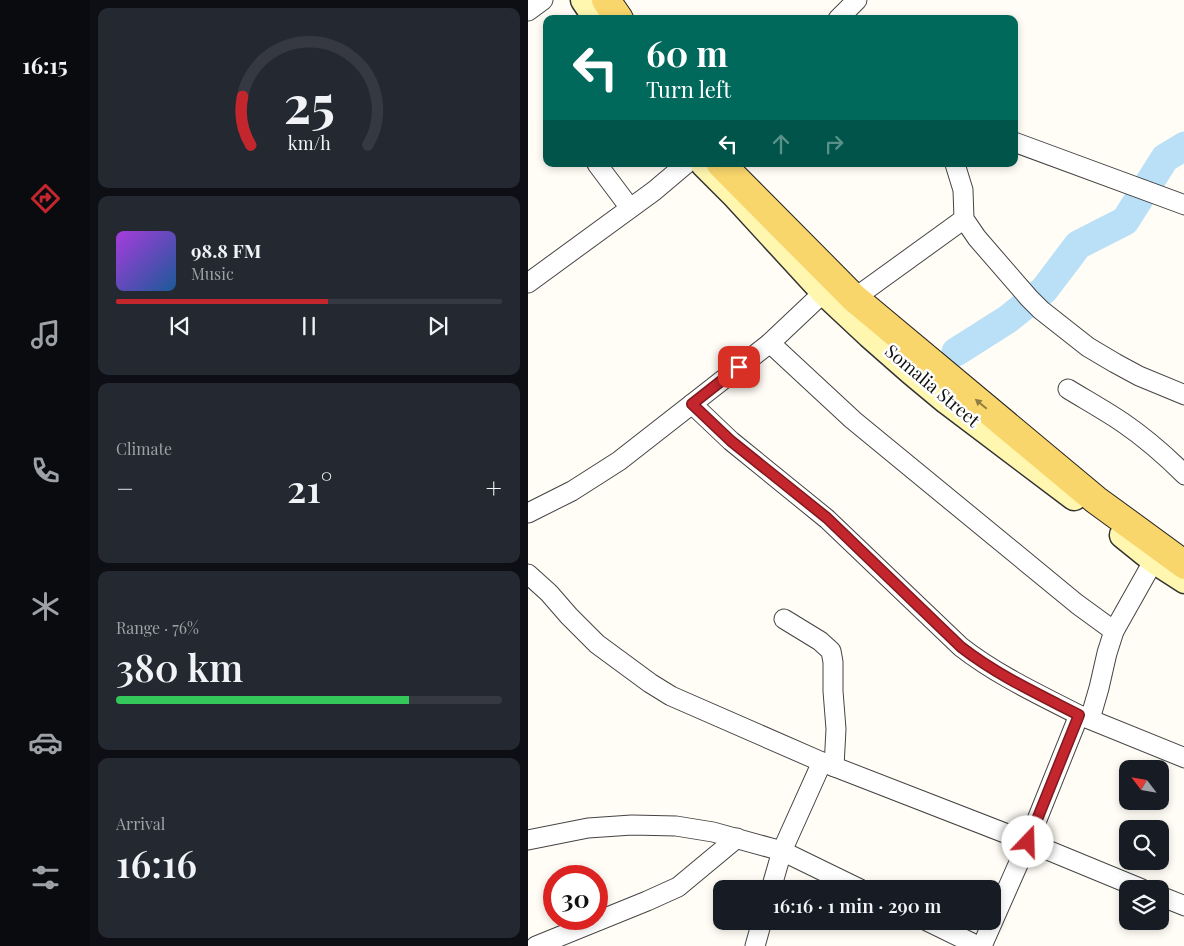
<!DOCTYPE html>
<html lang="en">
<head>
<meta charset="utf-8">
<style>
	body { margin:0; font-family:"Playfair Display",serif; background:#242831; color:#f1f3f6; height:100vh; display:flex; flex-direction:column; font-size:19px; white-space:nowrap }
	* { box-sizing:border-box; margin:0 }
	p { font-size:16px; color:#9ea1a6 }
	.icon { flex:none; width:28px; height:28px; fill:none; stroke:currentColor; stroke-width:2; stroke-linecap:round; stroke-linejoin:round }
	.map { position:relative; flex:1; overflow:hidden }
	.panel { display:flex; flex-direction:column; gap:8px; padding:8px; background:#0d0f14; width:438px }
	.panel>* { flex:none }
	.hud { position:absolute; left:15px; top:15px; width:475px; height:152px; border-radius:10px; box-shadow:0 2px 8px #0003; background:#00695c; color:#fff; overflow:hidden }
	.needle { width:32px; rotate:301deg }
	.tools { position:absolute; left:591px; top:760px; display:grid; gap:10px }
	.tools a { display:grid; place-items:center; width:50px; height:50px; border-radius:10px; background:#171b24; box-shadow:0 2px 8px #0003; font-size:25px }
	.speed { position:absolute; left:15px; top:865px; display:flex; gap:10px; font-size:25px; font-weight:700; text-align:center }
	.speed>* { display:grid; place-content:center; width:65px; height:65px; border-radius:50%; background:#171b24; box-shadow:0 2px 8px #0003; line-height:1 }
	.speed .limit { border:8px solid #d22; background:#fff; color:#111 }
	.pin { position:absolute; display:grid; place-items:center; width:42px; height:42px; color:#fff; margin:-21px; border-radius:10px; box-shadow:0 2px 8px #0006 }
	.me { position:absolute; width:55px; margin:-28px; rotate:21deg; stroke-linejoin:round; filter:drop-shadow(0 0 4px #0008) }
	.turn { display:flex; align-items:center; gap:18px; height:105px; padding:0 20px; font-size:22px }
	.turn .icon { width:65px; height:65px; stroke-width:2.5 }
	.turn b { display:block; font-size:35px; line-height:42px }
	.lanes { display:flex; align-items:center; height:48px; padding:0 20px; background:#0003; justify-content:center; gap:25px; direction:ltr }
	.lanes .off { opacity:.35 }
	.big { font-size:38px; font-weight:600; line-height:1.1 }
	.panel .tile { flex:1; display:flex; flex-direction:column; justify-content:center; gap:8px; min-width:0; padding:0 18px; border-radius:10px; background:#242831 }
	.panel .dial { align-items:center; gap:0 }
	.dial svg { height:130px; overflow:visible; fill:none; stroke:#363941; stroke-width:7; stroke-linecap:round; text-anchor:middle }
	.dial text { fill:#f1f3f6; stroke:none }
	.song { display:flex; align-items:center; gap:15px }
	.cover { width:60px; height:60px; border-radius:8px; background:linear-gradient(135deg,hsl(280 70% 55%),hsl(210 70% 35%)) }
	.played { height:5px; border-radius:2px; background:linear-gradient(90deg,#c4262e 55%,#363941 55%) }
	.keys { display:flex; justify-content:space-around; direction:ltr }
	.heat { display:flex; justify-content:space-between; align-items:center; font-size:28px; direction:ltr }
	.charge { height:8px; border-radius:4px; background:linear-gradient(90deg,#34c759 76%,#363941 0) }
	.trip { position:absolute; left:185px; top:880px; width:288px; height:50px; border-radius:10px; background:#171b24; box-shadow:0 2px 8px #0003; font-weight:600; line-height:50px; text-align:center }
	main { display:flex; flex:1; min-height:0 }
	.menu { display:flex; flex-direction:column; width:90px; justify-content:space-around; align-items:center; background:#090b0e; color:#9ea1a6 }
	.menu .icon { width:35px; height:35px }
	.menu .on { color:#c4262e }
	.menu b { font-size:22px; color:#f1f3f6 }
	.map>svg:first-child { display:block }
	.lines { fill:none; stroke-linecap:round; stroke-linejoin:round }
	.river { stroke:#b9e0f7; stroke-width:29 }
	.minor-casing { stroke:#444; stroke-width:21 }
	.secondary-casing { stroke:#333; stroke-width:29 }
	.primary-casing { stroke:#222; stroke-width:30 }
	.minor { stroke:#fff; stroke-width:19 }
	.secondary { stroke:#fff6b0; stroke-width:26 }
	.primary { stroke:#f9d66b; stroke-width:28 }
	.oneway { fill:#917d42 }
	.route-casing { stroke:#7f191e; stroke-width:12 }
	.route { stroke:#c4262e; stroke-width:9 }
	.labels { text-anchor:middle; stroke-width:5; stroke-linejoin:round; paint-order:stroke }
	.street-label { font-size:18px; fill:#111; stroke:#fff }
</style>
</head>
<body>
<main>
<nav class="menu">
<b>16:15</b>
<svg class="icon on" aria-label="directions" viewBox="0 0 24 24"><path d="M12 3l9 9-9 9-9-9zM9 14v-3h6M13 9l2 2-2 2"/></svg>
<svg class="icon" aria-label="music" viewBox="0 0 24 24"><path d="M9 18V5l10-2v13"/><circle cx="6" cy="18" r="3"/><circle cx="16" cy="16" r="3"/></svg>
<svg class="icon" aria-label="phone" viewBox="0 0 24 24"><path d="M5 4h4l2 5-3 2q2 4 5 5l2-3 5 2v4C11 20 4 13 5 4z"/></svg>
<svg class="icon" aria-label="climate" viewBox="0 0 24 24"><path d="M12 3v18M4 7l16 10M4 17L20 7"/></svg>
<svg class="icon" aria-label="car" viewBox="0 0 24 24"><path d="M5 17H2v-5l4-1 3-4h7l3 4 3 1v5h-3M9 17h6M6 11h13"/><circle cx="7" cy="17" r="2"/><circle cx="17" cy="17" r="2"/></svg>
<svg class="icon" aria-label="filters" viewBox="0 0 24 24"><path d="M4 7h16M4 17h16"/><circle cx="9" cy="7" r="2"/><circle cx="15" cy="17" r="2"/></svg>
</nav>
<section class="panel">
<div class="tile dial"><svg viewBox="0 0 100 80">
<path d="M14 69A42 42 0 1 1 86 69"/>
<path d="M14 69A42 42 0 0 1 9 39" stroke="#c4262e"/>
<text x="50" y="56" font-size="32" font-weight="700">25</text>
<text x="50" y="72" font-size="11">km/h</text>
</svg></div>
<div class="tile">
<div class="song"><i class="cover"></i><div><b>98.8 FM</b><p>Music</p></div></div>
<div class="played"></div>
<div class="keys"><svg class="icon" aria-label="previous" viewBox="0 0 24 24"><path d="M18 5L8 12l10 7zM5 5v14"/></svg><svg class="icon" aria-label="pause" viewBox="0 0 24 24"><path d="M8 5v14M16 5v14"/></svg><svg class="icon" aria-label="next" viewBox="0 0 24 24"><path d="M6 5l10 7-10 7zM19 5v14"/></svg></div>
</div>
<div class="tile"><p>Climate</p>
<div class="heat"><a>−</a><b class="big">21°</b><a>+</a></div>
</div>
<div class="tile"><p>Range · 76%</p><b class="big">380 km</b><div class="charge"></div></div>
<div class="tile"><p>Arrival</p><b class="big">16:16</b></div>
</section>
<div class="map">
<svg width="657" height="946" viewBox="0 0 657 946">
	<rect width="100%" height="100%" fill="#fffdf5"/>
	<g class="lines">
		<path class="river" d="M428 352 480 319 516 290 550 245 597 221 637 158 657 146"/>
		<defs>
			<g id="minor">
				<path d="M0 11 15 0"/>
				<path d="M310 19 329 0"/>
				<path d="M486 142 657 205"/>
				<path d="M69 164 102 208"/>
				<path d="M427 164 435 190 436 219 449 238 501 298 513 310 560 347 587 363 611 376 657 395"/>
				<path d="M0 283 126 191 158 164"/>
				<path d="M317 305 436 219"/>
				<path d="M242 343 325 420 549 604 586 631"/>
				<path d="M540 389C558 400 576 410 594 422 616 437 637 455 657 475"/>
				<path d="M164 404 203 441 299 519 433 647C469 675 510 694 551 715"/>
				<path d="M0 513 44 491 91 461 242 343 296 292"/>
				<path d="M0 574 21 593 41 616 69 644 122 683 143 696 294 762 500 842 614 889"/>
				<path d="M256 619 292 641 303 651 305 662V691L308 729 306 767"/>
				<path d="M562 719 571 688 579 653 586 631 626 560"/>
				<path d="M0 840 60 828 104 825 148 826 185 832 254 851 332 889"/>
				<path d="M243 889 254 851 294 762"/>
				<path d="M632 896 657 906"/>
				<path d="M399 921 450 946"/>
				<path d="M8 946 119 901 150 887 209 838"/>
				<path d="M227 946 234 921"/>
				<path d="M454 946 500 842 551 715 657 758"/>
			</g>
			<g id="secondary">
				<path d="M56 0 69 19"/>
				<path d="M176 164 206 194 296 292 342 335 383 371 419 401 546 497"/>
				<path d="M595 535 626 560 657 580"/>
			</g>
			<g id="primary">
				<path d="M78 0 91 19"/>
				<path d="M193 164 326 298 568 500 657 565"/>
			</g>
		</defs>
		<use href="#minor" class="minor-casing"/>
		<use href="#secondary" class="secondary-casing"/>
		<use href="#primary" class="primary-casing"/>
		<use href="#minor" class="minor"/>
		<use href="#secondary" class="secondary"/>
		<use href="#primary" class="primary"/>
	</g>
	<defs><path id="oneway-solid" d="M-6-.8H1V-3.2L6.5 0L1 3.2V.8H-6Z" transform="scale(1.25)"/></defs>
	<use class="oneway" href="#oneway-solid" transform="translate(453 404) rotate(-140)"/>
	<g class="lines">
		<defs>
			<path id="route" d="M211 367 164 404 203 441 299 518 433 647C469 675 510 694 551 715L500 842"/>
		</defs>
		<use href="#route" class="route-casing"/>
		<use href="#route" class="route"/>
	</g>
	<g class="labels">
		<g class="street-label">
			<text transform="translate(404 386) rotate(40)" y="6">Somalia Street</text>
		</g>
	</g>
</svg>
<div class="tools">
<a><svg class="needle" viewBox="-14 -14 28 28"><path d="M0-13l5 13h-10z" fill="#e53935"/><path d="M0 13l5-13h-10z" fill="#9ea1a6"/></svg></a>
<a><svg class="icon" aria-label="search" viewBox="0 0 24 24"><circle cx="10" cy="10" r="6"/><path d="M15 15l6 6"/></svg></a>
<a><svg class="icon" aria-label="layers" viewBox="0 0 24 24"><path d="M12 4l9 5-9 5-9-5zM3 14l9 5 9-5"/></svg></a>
</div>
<div class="speed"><div class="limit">30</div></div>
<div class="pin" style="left:211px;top:367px;background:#d93025"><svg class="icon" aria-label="arrive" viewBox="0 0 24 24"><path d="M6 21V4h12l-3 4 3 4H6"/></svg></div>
<svg class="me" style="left:500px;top:842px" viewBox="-20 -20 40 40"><circle r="19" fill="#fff"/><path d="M0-13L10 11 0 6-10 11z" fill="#c4262e"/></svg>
<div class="trip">16:16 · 1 min · 290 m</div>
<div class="hud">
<div class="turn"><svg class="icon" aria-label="left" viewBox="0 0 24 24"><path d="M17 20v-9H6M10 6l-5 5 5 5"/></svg><div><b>60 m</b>Turn left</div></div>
<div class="lanes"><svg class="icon" aria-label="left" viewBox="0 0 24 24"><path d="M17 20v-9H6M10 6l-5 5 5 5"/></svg><svg class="icon off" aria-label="ahead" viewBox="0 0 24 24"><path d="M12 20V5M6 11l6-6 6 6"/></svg><svg class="icon off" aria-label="right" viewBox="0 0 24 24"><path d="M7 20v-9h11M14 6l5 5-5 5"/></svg></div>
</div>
</div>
</main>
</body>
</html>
